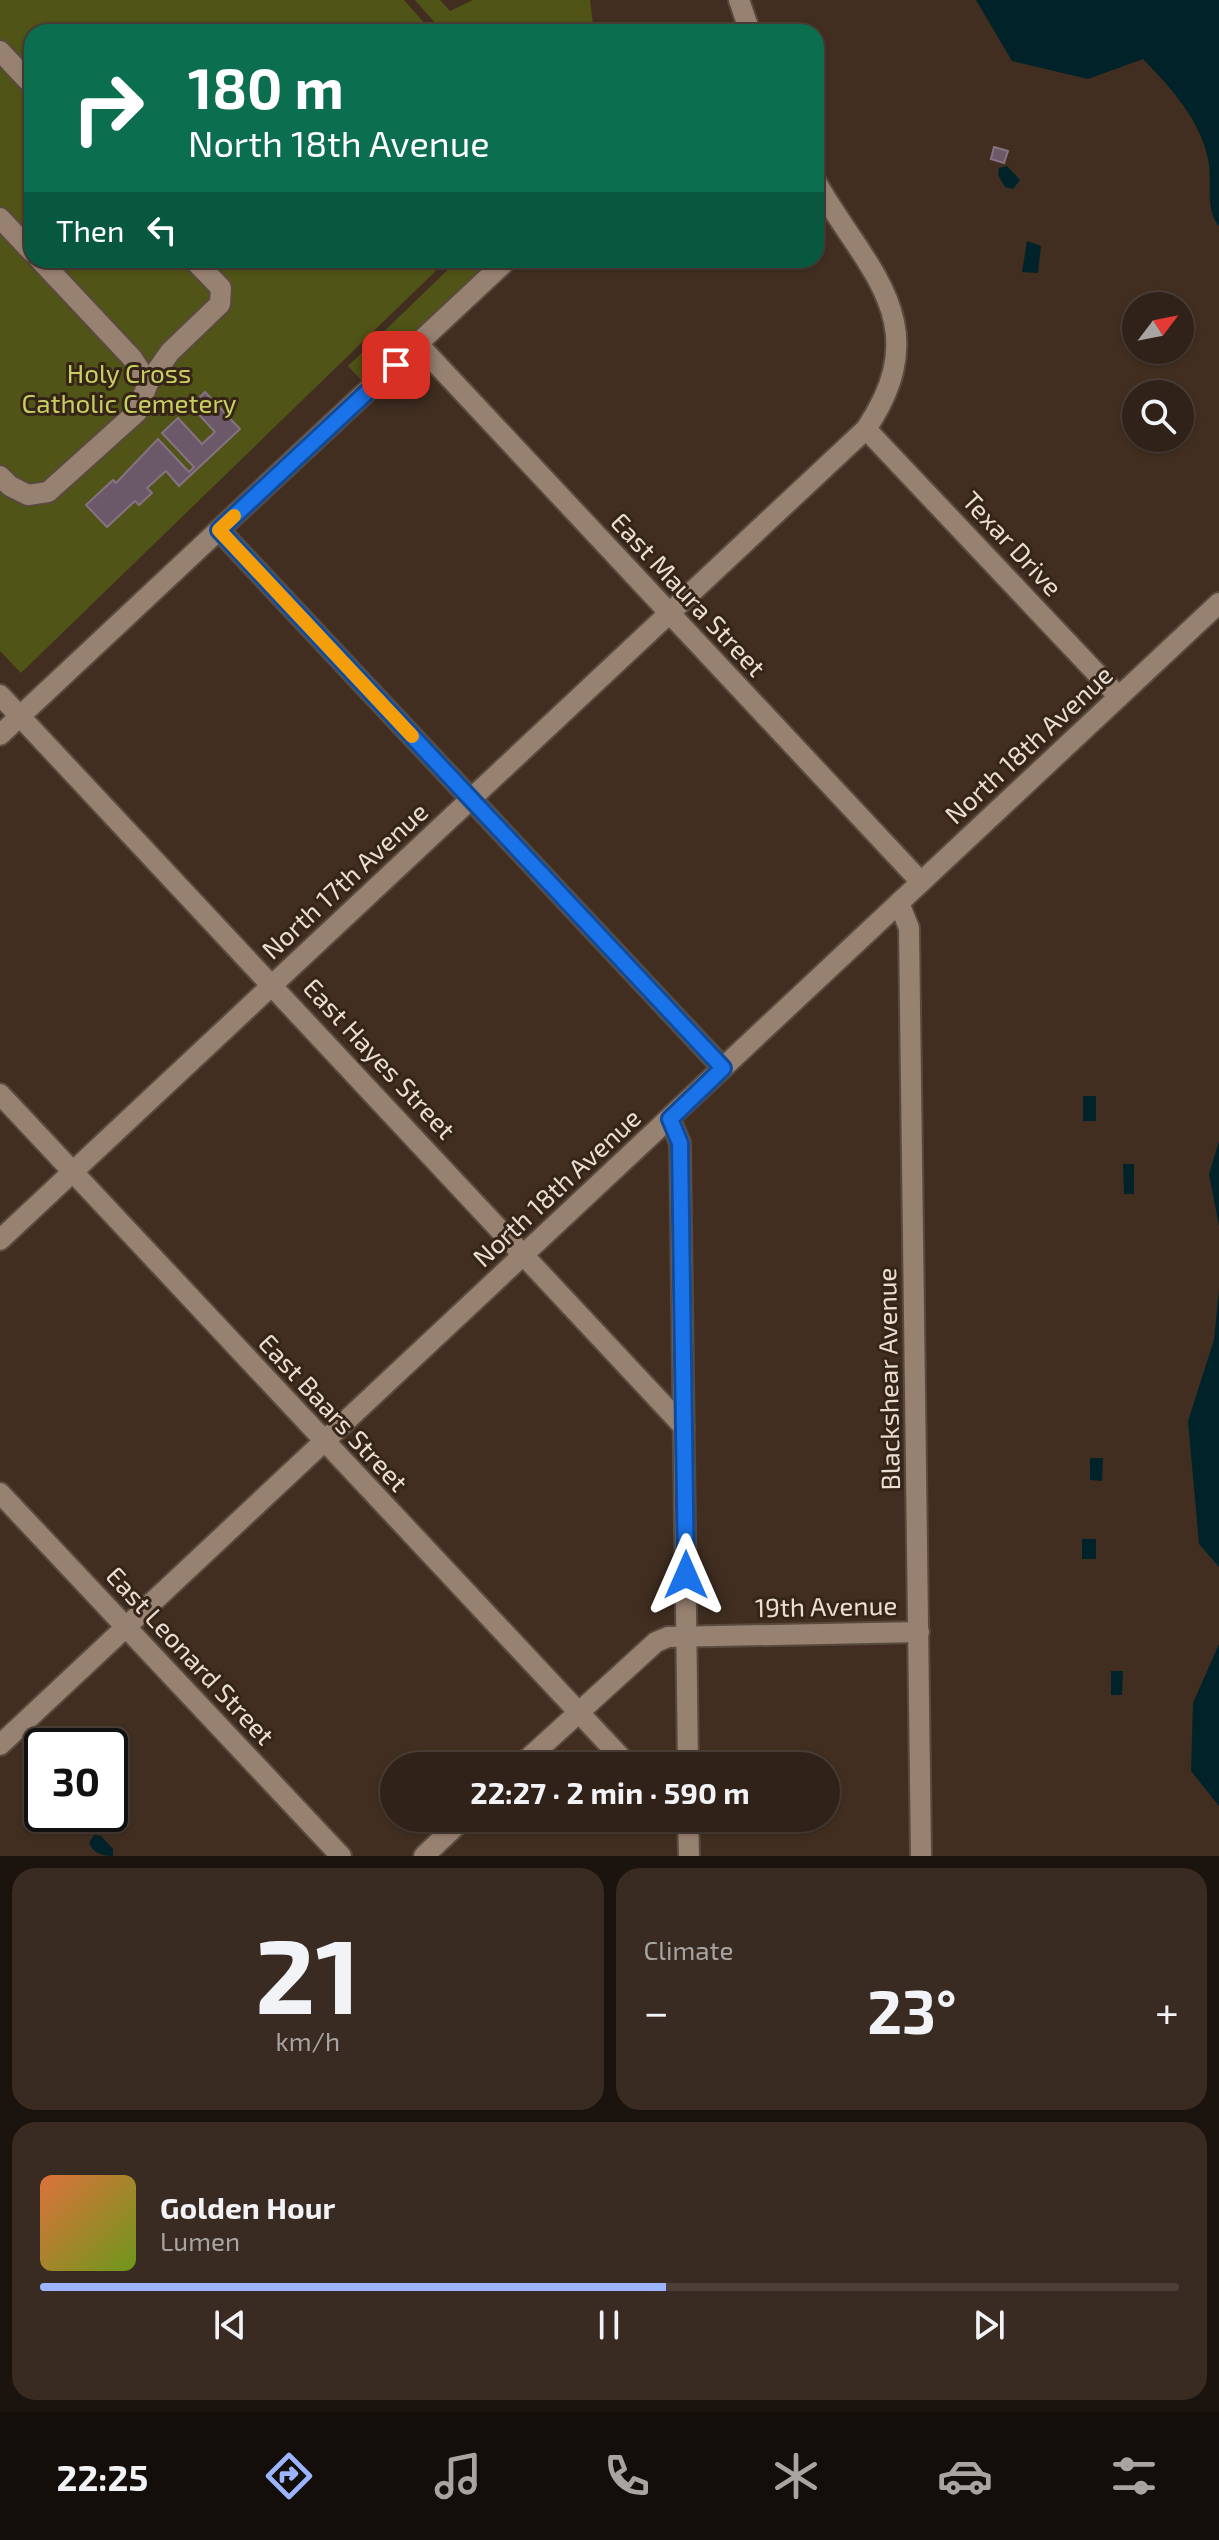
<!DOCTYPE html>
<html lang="en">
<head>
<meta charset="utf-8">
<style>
	body { margin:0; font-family:"Exo 2",sans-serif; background:#392a22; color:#f1f3f6; height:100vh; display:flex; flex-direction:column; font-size:30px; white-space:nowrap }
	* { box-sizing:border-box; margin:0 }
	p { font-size:26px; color:#a8a4a2 }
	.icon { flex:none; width:44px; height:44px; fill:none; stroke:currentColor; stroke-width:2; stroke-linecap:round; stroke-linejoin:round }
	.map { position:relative; height:1856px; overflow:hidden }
	.details { display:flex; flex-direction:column; gap:12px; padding:12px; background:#1b130e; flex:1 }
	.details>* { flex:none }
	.guide { position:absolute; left:24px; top:24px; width:800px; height:244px; border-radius:24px; box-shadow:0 2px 6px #0004,0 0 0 2px #4c3f38; background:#0b6e4f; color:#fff; overflow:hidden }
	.needle { width:52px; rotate:58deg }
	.fabs { position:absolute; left:1122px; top:292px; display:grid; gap:16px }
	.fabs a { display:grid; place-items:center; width:72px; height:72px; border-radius:50%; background:#312219; box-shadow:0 2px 6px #0004,0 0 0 2px #4c3f38; font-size:40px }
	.speed { position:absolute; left:24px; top:1728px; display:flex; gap:16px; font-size:40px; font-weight:700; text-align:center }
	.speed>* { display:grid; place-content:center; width:104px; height:104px; border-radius:50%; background:#312219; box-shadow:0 2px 6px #0004,0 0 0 2px #4c3f38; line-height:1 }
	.speed .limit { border:4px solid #111; border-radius:12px; background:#fff; color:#111 }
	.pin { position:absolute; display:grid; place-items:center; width:68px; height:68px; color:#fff; margin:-34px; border-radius:16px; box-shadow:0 4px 12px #0006 }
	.me { position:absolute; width:88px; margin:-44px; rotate:0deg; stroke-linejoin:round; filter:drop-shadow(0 0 6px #0008) }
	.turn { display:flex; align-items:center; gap:28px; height:168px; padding:0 32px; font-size:36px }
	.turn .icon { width:104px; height:104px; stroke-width:2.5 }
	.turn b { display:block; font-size:56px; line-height:68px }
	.then { display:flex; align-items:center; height:76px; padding:0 32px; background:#0003; gap:16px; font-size:30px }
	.big { font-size:60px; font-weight:700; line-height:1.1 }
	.details .card { flex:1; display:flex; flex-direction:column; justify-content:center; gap:12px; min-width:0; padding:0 28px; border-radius:24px; background:#392a22 }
	.details .dial { align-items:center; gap:0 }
	.dial b { font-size:104px; line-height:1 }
	.song { display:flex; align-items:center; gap:24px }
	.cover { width:96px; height:96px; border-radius:12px; background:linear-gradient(135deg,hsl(20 70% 55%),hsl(80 70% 35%)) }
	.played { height:8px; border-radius:4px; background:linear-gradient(90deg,#9cb4fd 55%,#4c3f38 55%) }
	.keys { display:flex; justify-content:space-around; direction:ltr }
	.heat { display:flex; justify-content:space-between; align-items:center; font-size:44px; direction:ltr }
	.details .tiles { flex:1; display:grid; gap:12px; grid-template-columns:1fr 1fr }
	.card:last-child { grid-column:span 2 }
	.trip { position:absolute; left:380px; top:1752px; width:460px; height:80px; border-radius:40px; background:#312219; box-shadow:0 2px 6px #0004,0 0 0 2px #4c3f38; font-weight:700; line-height:80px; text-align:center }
	.menu { display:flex; height:128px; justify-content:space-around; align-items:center; background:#140e0a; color:#a8a4a2 }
	.menu .icon { width:56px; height:56px }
	.menu .selected { color:#9cb4fd }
	.menu b { font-size:36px; color:#f1f3f6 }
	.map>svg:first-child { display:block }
	.green { fill:#505416 }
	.water { fill:#002329 }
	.building { fill:#6b5868; stroke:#867283; stroke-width:2 }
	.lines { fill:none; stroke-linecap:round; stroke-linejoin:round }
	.minor-casing { stroke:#594a3e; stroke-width:24 }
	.minor { stroke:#978171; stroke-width:20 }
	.route-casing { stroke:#114b97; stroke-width:20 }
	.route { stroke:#1a73e8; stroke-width:14 }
	.slow { stroke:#f59e0b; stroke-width:14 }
	.labels { text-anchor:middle; stroke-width:6; stroke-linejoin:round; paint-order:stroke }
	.park-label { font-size:26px; fill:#c6cf61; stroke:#362517 }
	.street-label { font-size:26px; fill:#e9ddd4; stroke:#362517 }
</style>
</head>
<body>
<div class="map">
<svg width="1219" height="1856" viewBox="0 0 1219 1856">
	<rect width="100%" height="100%" fill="#412e21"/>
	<g class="green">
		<path d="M0 0H404L432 32H32V260H447L21 673 0 651Z"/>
		<path d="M415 0H440L450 11 473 0H590L594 32H443Z"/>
		<path d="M458 260H490L364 383 348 366Z"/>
	</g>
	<g class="water">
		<path d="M976 0H1219V226C1204 209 1213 180 1208 159 1200 119 1170 87 1143 59L1088 79 1012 61Z"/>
		<path d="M1007 166 1020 180 1013 189 1005 187 998 175 999 168Z"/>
		<path d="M1027 241 1041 246 1038 273 1022 272Z"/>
		<rect x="1083" y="1096" width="13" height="25"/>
		<path d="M1219 1141V1226L1209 1174Z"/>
		<path d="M1123 1164H1134V1194H1124Z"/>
		<path d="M1219 1290V1567L1199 1544 1188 1421 1214 1340Z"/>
		<path d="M1090 1458H1103L1102 1481 1090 1480Z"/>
		<rect x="1082" y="1539" width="14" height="20"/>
		<path d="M1219 1644V1806L1191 1771 1193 1703Z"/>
		<path d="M1111 1671H1123L1122 1695H1111Z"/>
		<path d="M94 1835 101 1836 113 1849V1856C103 1856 93 1853 89 1843Z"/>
	</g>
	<g class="building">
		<path d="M994 147 1008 151 1004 163 991 159Z"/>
		<path d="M205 392 240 429 179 486 166 471 147 488 152 493 139 505 135 501 107 527 86 505 113 480 116 483 158 439 189 472 194 467 162 433 178 418 202 444 215 432 191 406Z"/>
	</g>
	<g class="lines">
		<defs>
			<g id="minor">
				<path d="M739 0 750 32"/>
				<path d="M0 51 32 85"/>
				<path d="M0 218 32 252"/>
				<path d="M418 344 921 882"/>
				<path d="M148 383 170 352 220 304 221 288 194 260"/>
				<path d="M866 429 1119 697"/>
				<path d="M0 476 10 486 28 495 48 492 137 412 148 383 132 358 40 260"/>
				<path d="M219 530 723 1068"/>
				<path d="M0 695 684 1427"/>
				<path d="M0 735 507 260"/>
				<path d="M899 903 909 928 921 1856"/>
				<path d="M0 1094 629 1766"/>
				<path d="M670 1119 680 1143 688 1766"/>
				<path d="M0 1240 866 429C938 322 866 270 816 182"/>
				<path d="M0 1493 341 1856"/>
				<path d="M0 1745 1219 603"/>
				<path d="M520 1766 656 1642 668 1637 919 1632"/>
				<path d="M688 1818 689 1856"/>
				<path d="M424 1856 464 1818"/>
			</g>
		</defs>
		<use href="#minor" class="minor-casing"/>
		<use href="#minor" class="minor"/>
	</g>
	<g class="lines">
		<defs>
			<path id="route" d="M396 365 219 530 723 1068 670 1119 680 1143 686 1575"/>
		</defs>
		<use href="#route" class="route-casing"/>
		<use href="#route" class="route"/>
		<path class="slow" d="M234 516 219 530 412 736"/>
	</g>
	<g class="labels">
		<g class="park-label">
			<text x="129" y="383">Holy Cross<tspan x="129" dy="30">Catholic Cemetery</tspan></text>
		</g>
		<g class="street-label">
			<text transform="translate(1012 544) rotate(47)" y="9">Texar Drive</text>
			<text transform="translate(688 595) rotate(47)" y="9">East Maura Street</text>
			<text transform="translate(1029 745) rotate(-43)" y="9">North 18th Avenue</text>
			<text transform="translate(345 881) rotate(-43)" y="9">North 17th Avenue</text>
			<text transform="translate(379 1059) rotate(47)" y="9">East Hayes Street</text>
			<text transform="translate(557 1188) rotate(-43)" y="9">North 18th Avenue</text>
			<text transform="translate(889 1379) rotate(-91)" y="9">Blackshear Avenue</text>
			<text transform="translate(333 1413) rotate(47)" y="9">East Baars Street</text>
			<text transform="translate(826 1607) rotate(-1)" y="9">19th Avenue</text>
			<text transform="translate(190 1656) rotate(47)" y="9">East Leonard Street</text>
		</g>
	</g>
</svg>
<div class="fabs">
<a><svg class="needle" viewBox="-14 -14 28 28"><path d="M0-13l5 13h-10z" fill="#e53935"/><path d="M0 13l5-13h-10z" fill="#a8a4a2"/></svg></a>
<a><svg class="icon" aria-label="search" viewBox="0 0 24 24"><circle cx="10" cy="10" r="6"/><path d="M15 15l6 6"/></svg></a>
</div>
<div class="speed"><div class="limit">30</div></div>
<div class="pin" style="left:396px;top:365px;background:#d93025"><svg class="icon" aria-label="arrive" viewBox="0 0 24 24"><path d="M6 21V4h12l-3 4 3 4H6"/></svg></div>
<svg class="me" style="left:686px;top:1575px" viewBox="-20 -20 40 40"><path d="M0-17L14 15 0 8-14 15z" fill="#1a73e8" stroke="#fff" stroke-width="4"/></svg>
<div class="trip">22:27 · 2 min · 590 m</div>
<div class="guide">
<div class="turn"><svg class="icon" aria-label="right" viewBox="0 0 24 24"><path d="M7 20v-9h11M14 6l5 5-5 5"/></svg><div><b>180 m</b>North 18th Avenue</div></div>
<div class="then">Then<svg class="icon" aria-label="left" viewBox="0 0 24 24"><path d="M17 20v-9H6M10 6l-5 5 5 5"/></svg></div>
</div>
</div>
<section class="details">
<div class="tiles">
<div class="card dial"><b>21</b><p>km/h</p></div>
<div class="card"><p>Climate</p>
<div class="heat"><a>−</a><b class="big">23°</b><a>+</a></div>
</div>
<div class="card">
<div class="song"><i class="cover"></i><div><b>Golden Hour</b><p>Lumen</p></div></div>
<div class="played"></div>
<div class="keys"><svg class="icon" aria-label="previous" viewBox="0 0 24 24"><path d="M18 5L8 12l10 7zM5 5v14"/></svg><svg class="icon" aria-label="pause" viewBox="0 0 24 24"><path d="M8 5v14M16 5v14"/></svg><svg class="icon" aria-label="next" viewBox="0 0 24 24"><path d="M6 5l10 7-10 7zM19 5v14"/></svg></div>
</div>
</div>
</section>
<nav class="menu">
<b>22:25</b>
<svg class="icon selected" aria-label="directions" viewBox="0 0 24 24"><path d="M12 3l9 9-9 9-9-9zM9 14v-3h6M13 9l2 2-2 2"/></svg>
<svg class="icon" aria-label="music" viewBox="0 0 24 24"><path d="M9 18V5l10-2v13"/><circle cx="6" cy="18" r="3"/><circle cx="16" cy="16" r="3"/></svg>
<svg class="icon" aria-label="phone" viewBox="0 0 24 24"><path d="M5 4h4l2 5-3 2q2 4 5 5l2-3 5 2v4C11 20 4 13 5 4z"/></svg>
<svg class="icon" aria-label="climate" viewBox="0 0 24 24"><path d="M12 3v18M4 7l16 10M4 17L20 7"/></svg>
<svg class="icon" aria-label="car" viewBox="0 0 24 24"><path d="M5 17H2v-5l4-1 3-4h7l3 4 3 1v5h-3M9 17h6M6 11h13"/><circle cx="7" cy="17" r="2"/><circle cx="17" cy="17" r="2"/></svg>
<svg class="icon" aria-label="filters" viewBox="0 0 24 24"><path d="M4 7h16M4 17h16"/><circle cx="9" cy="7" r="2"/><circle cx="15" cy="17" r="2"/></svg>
</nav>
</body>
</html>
